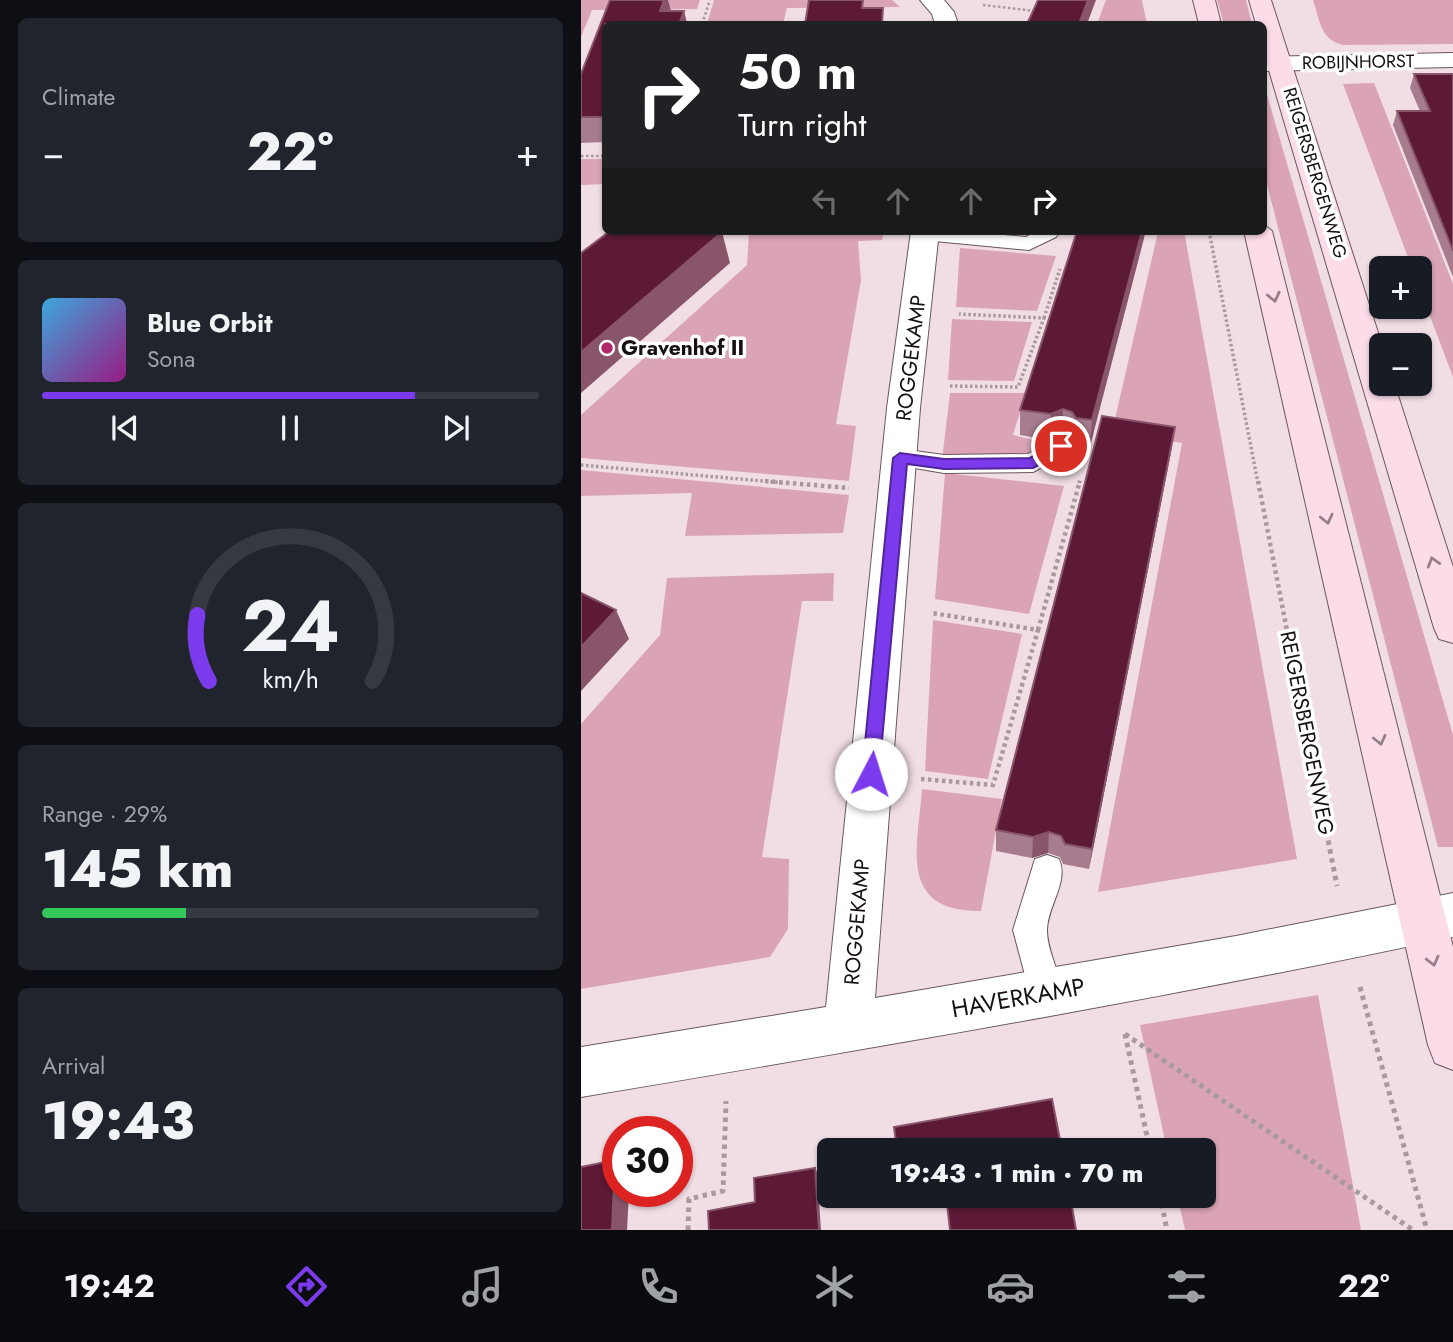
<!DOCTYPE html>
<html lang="en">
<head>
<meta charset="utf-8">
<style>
	body { margin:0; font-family:Jost,sans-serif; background:#20242c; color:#f1f3f6; height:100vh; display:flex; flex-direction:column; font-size:26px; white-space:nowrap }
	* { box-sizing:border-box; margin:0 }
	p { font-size:23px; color:#9ea1a6 }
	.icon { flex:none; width:38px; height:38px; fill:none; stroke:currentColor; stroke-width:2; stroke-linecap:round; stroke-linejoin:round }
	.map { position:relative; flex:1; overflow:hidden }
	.panel { display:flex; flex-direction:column; gap:18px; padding:18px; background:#0d0f14; width:581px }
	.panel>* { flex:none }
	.banner { position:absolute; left:21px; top:21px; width:665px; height:214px; border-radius:10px; box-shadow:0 2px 5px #0004; background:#202124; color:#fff; overflow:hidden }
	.tools { position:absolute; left:788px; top:256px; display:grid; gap:14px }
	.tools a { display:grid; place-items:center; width:63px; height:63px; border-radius:10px; background:#171b24; box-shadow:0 2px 5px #0004; font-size:35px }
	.speed { position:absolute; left:21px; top:1116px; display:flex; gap:14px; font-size:35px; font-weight:700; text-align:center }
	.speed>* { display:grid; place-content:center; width:91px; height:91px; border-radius:50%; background:#171b24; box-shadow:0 2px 5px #0004; line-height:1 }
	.speed .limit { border:10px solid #d22; background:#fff; color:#111 }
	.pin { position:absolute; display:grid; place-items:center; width:60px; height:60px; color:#fff; margin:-30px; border:4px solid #fff; border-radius:50%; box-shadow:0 2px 7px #0007 }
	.me { position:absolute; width:77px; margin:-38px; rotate:5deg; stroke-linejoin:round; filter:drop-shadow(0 0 5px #0008) }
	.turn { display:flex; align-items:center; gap:24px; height:147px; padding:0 21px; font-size:32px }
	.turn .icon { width:91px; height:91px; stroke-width:2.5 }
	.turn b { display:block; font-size:49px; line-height:60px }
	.lanes { display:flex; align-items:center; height:66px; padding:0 21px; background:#0003; justify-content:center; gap:35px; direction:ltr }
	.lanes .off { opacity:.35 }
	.big { font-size:52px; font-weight:800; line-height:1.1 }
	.panel .tile { flex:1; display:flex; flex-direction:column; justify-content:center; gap:10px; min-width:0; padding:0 24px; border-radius:10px; background:#20242c }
	.panel .dial { align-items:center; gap:0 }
	.dial svg { height:182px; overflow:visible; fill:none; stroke:#363941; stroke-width:7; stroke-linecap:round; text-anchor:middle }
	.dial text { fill:#f1f3f6; stroke:none }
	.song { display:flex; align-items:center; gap:21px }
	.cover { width:84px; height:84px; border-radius:10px; background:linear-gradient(135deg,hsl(200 70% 55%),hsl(310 70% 35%)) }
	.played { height:7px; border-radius:4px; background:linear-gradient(90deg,#7c3aed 75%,#363941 75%) }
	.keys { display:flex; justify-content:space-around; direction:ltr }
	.heat { display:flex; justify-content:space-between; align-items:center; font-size:38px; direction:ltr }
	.charge { height:10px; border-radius:5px; background:linear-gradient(90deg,#34c759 29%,#363941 0) }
	.trip { position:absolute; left:236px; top:1138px; width:399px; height:70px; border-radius:10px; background:#171b24; box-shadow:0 2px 5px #0004; font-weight:800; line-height:70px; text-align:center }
	.menu { display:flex; height:112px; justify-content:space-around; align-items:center; background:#090b0e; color:#9ea1a6 }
	.menu .icon { width:49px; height:49px }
	.menu .on { color:#7c3aed }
	.menu b { font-size:32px; color:#f1f3f6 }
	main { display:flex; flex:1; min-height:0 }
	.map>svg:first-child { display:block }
	.green { fill:#daa4b6 }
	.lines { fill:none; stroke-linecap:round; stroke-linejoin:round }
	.lane-casing { stroke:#68585d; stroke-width:2 }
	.street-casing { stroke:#68585d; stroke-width:2 }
	.secondary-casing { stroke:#68585d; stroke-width:2 }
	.path-far3 { stroke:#a8999e; stroke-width:2.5; stroke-dasharray:2.5 2.5; stroke-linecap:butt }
	.path-far2 { stroke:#a8999e; stroke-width:3.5; stroke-dasharray:2.5 2.5; stroke-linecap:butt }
	.path-far1 { stroke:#a8999e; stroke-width:4.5; stroke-dasharray:3.5 3.5; stroke-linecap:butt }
	.path { stroke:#a8999e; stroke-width:5; stroke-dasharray:4.5 4.5; stroke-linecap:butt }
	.lane { fill:#fff; fill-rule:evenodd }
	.street { fill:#fff; fill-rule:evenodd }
	.secondary { fill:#fbdce8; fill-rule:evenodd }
	.wall { fill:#a67c8e }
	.shaded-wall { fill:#89556b }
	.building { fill:#5c1a37; stroke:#89556b; stroke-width:2 }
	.oneway { stroke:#948088 }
	.route { fill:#7c3aed; stroke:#51269a; stroke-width:2 }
	.poi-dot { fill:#b12868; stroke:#fff; stroke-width:2.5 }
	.labels { text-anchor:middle; stroke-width:7; stroke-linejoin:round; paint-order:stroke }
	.far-street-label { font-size:18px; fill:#171012; stroke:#fff }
	.poi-label { font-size:21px; font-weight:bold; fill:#171012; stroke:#fff; text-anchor:start }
	.street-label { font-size:21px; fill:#171012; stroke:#fff }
	.near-street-label { font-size:24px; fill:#171012; stroke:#fff }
</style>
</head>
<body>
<main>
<section class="panel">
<div class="tile"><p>Climate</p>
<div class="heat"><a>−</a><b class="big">22°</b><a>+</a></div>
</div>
<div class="tile">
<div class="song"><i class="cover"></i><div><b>Blue Orbit</b><p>Sona</p></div></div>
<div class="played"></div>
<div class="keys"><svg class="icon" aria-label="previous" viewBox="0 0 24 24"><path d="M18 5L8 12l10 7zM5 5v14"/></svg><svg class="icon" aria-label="pause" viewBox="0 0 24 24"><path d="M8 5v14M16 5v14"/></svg><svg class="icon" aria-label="next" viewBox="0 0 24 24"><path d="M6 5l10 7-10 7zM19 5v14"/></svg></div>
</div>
<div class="tile dial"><svg viewBox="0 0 100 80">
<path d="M14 69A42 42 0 1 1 86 69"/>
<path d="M14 69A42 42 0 0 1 9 40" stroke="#7c3aed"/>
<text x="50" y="56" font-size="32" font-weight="700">24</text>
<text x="50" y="72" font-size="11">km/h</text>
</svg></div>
<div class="tile"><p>Range · 29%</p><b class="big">145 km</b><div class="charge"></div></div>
<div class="tile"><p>Arrival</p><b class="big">19:43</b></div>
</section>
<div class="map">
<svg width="872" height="1230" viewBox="0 0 872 1230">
	<rect width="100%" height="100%" fill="#f1dee4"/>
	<g class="green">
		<path d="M0 0H119L116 9 11 10 0 37Z"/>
		<path d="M133 0H311L319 7 206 8 202 24H126Z"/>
		<path d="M525 0H561L566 24H516Z"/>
		<path d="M636 0H665L671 24H643Z"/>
		<path d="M732 0H872V44L762 45C739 39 739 21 732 0Z"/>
		<path d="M682 81 872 735V847H857L683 173Z"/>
		<path d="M793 83 872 284V377L838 287V268H831L762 84Z"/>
		<path d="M0 159H24V184L0 185Z"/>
		<path d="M168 231H303L301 240 277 241 280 280 255 424 275 426 268 481 0 458V415L166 265Z"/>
		<path d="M571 231H603L716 859 517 892 601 443 531 432 577 232Z"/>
		<path d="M379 248 475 256 456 311 375 307Z"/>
		<path d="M371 319 451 322 433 381 367 380Z"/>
		<path d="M369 393H445L432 435 456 441 454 449 442 456 361 460Z"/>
		<path d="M0 470 268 495 262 533 104 536 111 493 0 496Z"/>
		<path d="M364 473 483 486 448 614 354 599Z"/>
		<path d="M253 573 252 601H221L181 857 208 859 207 929 189 957 0 989V724L79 635 86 578Z"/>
		<path d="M352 620 441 634 407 779 344 771Z"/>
		<path d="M341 789 421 799 400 911C316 912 337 846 341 789Z"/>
		<path d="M737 995 780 1230H604L596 1195H623V1150H586L559 1025Z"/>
	</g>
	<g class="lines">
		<defs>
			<g id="lane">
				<path d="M335 231H377L445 237 456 231 478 233 475 237 448 250 343 240 336 238 333 234Z"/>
				<path d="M480 437 489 440 492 446 489 452 452 472 363 473 310 464 306 458 310 452 319 449 363 455 447 454Z"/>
				<path d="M466 855 478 859C488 882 467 905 466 929 465 956 487 979 476 1005L464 1010 452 1005 432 930 454 859Z"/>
			</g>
			<g id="street">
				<path d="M339 0H363L373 12 377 24H354L351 14Z"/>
				<path d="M872 53V67L682 71V57Z"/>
				<path d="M330 231H358L339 408 294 998 655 936 872 893V937C582 999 292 1048 0 1097V1047L245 1007 306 408Z"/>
			</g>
			<g id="secondary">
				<path d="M612 0H634L640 24H618Z"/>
				<path d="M668 0H690L801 345 800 383H813L872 567V643L858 639 853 628 682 50V24H675Z"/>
				<path d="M682 224 691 231 872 947V1070L854 1063 847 1045 663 231H682Z"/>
			</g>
		</defs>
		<use href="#lane" class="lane-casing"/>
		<use href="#street" class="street-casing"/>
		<use href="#secondary" class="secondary-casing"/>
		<g class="path-far3">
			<path d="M402 5 454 11"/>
			<path d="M121 24 129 0"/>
			<path d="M0 156H24"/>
		</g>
		<g class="path-far2">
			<path d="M628 231 677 483"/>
			<path d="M463 318 479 269"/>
			<path d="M369 386 437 387 463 318 378 314"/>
			<path d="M0 465 204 483"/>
			<path d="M498 483 499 479"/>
		</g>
		<g class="path-far1">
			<path d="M184 481 268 488"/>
			<path d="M677 481 742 816"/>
			<path d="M457 630 499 481"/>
			<path d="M340 779 412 785 457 630 351 613"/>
		</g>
		<g class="path">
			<path d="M742 814 756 886"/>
			<path d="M779 987 846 1230"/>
			<path d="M544 1034 832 1230"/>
			<path d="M544 1034 569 1150"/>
			<path d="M579 1195 586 1230"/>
			<path d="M107 1230 108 1199 142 1191 145 1101"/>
		</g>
		<use href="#lane" class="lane"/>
		<use href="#street" class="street"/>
		<use href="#secondary" class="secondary"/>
	</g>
	<g class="wall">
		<path d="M29 0H87L90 11H103L106 24H24V142L0 143V74Z"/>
		<path d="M833 74H872V277L812 125 816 111H839L829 88Z"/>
		<path d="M482 231H564L563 238 509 446 494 444 490 438 481 435 469 440 439 435V410L495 233Z"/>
		<path d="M590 452 508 869 482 864 479 857 467 853 451 858 415 851V830Z"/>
		<path d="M321 1195H489L365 1200 326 1207Z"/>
	</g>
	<g class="shaded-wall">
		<path d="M83 0H87L91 16 79 11Z"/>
		<path d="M507 0H515L506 24H498Z"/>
		<path d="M103 11 106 24H98Z"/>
		<path d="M561 231H564L563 238 509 446 511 420Z"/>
		<path d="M141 232 149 263 0 393V352Z"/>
		<path d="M482 409 481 435 469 440 470 414Z"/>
		<path d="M594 427 590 452 508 869 511 849Z"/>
		<path d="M35 610 48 639 0 691V647Z"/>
		<path d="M468 832 467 853 451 858 452 837Z"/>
		<path d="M34 1160 37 1163V1192H48L46 1230H31Z"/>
		<path d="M234 1168 236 1172 240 1230H238Z"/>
	</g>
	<g class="building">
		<path d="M29 0H83L79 11H103L98 24H24V117H0V74Z"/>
		<path d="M228 0H282L281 8H302L301 24H224Z"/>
		<path d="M457 0H507L498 24H446Z"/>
		<path d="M833 74H872V251L816 111H849Z"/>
		<path d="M29 231H138L141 232 0 352V253Z"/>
		<path d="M496 231H561L511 420 495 418 491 412 482 409 470 414 439 410Z"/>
		<path d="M521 416 594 427 511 849 484 844 480 836 468 832 452 837 415 830Z"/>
		<path d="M0 593 35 610 0 647Z"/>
		<path d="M471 1099 481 1150H316L313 1127Z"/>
		<path d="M34 1160 31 1230H0V1167Z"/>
		<path d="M234 1168 238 1230H128L127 1211 174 1202 173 1178Z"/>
		<path d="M365 1195H489L495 1230H369Z"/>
	</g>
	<defs><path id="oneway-chevron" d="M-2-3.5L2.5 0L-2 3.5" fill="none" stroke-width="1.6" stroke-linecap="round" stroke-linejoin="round" transform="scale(1.75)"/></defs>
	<g class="oneway">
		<use href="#oneway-chevron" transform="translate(693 297) rotate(77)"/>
		<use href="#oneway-chevron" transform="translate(746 519) rotate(77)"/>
		<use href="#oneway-chevron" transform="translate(852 562) rotate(-107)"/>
		<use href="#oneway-chevron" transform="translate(799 740) rotate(77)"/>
		<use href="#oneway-chevron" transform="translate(852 961) rotate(76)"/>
	</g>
	<path class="route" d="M480 441 487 446 485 450 452 468 363 469 326 464 298 774 296 780 290 782 283 780 281 774 312 458 319 453 363 459 449 458Z"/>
	<circle class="poi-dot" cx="26" cy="348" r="7"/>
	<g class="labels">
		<g class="far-street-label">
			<text transform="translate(777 62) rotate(-1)" y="6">ROBIJNHORST</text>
			<text transform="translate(734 173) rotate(73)" y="6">REIGERSBERGENWEG</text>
		</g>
		<g class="poi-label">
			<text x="40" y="355">Gravenhof II</text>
		</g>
		<g class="street-label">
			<text transform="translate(330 358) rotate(-83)" y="7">ROGGEKAMP</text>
			<text transform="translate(726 733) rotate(79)" y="7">REIGERSBERGENWEG</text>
			<text transform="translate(276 922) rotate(-85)" y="7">ROGGEKAMP</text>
		</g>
		<g class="near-street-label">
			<text transform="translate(437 998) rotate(-10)" y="8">HAVERKAMP</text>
		</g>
	</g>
</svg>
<div class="tools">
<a>+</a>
<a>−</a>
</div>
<div class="speed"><div class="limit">30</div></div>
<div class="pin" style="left:480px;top:446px;background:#d93025"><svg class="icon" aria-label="arrive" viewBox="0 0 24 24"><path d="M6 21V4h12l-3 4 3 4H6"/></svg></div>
<svg class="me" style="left:290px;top:774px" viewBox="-20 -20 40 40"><circle r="19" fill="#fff"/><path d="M0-13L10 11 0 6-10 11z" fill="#7c3aed"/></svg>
<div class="trip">19:43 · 1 min · 70 m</div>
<div class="banner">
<div class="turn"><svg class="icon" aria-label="right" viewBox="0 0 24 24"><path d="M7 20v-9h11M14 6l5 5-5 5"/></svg><div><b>50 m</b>Turn right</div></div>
<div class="lanes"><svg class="icon off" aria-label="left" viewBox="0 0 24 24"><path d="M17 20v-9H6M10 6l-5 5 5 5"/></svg><svg class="icon off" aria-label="ahead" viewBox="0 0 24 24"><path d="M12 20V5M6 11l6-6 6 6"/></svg><svg class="icon off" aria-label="ahead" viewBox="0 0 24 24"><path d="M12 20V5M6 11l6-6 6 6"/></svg><svg class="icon" aria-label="right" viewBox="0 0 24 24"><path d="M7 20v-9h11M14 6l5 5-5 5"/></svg></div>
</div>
</div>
</main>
<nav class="menu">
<b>19:42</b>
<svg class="icon on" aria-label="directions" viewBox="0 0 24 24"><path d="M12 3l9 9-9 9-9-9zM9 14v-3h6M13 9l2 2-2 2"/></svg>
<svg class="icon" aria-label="music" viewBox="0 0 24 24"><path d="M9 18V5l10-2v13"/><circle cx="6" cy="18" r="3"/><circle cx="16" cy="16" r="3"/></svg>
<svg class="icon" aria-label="phone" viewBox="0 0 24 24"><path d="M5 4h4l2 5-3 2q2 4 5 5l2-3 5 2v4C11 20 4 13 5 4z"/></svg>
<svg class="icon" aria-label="climate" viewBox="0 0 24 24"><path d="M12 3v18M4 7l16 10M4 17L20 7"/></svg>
<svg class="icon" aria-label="car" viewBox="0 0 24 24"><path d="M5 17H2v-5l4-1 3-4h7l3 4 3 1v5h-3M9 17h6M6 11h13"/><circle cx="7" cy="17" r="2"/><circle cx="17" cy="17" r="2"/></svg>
<svg class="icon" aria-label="filters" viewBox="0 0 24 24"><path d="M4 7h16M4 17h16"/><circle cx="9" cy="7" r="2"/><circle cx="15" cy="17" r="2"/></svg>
<b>22°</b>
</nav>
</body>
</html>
